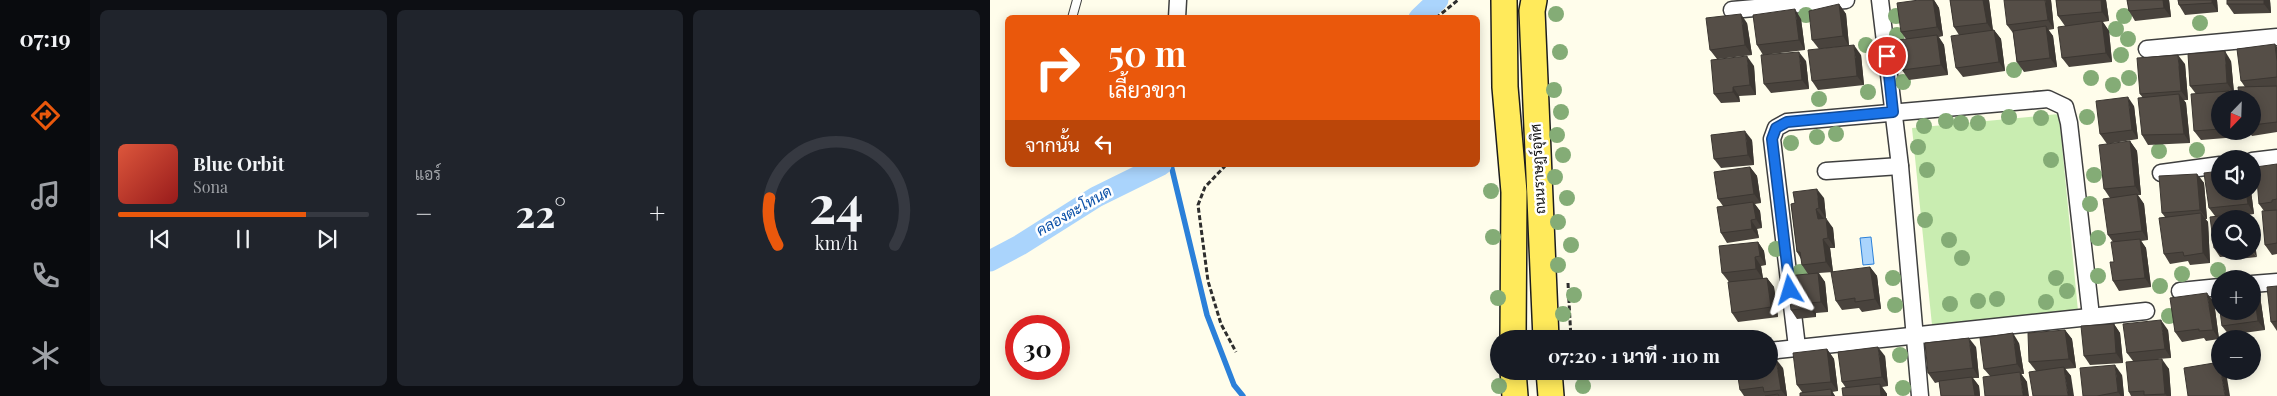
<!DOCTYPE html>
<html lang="th">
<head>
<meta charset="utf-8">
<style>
	body { margin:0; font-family:"Playfair Display",Sarabun,serif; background:#20242c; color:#f1f3f6; height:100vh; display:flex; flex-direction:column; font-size:19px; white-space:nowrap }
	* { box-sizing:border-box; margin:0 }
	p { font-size:16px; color:#9ea1a6 }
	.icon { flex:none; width:28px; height:28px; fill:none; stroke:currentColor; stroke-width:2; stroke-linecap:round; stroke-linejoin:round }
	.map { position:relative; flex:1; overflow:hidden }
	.details { display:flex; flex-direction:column; gap:10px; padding:10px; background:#0d0f14; width:900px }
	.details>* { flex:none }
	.hud { position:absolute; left:15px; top:15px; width:475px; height:152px; border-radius:8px; box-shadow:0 2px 12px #0003; background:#ea580c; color:#fff; overflow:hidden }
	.needle { width:32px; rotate:203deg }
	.controls { position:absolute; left:1221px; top:90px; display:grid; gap:10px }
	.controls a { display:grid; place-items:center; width:50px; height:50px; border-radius:50%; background:#171b24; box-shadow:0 2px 12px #0003; font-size:25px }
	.speed { position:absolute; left:15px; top:315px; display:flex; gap:10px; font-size:25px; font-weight:700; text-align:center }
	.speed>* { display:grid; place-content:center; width:65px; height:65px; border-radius:50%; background:#171b24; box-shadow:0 2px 12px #0003; line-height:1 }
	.speed .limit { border:8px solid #d22; background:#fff; color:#111 }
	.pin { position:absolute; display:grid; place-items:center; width:42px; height:42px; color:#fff; margin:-21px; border:2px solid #fff; border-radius:50%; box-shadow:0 1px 5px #0007 }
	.me { position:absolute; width:55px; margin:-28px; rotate:353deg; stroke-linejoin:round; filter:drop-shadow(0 0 4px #0008) }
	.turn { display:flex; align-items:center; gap:18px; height:105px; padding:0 20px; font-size:22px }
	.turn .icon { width:65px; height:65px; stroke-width:2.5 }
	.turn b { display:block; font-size:35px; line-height:42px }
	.then { display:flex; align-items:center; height:48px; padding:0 20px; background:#0003; gap:10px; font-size:19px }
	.big { font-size:38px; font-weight:700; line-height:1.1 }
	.details .widget { flex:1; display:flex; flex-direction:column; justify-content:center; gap:8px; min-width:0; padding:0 18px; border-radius:8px; background:#20242c }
	.details .dial { align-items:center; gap:0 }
	.dial svg { height:130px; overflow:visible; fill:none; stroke:#363941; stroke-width:7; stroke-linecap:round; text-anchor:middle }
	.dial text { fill:#f1f3f6; stroke:none }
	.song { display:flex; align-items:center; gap:15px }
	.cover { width:60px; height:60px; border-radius:8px; background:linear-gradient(135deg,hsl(10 70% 55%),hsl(0 70% 35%)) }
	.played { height:5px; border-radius:2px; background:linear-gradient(90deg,#ea580c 75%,#363941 75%) }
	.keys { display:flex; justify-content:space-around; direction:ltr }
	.heat { display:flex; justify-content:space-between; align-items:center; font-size:28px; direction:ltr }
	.details .tiles { flex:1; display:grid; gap:10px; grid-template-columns:repeat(3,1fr) }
	.trip { position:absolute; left:500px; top:330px; width:288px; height:50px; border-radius:25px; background:#171b24; box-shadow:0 2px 12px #0003; font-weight:700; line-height:50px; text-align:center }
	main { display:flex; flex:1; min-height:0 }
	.tabs { display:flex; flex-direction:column; width:90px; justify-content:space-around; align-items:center; background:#090b0e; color:#9ea1a6 }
	.tabs .icon { width:35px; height:35px }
	.tabs .on { color:#ea580c }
	.tabs b { font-size:22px; color:#f1f3f6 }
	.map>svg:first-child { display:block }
	.green { fill:#c9edb1 }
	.water { fill:#aad4fc; stroke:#2b80d9 }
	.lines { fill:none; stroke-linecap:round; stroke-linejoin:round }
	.stream { stroke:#2b80d9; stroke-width:5.5 }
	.canal { stroke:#aad4fc; stroke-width:21 }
	.service-casing { stroke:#3f3f3f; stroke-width:10 }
	.minor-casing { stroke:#3f3f3f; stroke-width:19 }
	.primary-casing { stroke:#1d1d1d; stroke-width:28 }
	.path { stroke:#2e2e2e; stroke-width:3; stroke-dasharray:5 2.5; stroke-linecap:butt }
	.service { stroke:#fff; stroke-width:8 }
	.minor { stroke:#fff; stroke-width:16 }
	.primary { stroke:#ffea5b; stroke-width:25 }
	.tree { fill:#84ac76 }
	.wall { fill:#49433d }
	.shaded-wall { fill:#3c3732 }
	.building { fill:#554e47; stroke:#3c3732 }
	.route-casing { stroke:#114b97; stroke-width:12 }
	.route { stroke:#1a73e8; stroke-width:9 }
	.labels { text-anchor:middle; stroke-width:5; stroke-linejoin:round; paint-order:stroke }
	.street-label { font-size:14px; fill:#0c0c0c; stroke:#fff }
	.water-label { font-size:15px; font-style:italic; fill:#0b51a8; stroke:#fff }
</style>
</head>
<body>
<main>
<nav class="tabs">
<b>07:19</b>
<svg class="icon on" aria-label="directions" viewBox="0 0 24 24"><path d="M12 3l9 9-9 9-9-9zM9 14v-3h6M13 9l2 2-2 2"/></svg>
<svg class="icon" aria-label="music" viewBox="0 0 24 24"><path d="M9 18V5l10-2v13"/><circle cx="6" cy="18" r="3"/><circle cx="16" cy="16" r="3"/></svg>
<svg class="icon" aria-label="phone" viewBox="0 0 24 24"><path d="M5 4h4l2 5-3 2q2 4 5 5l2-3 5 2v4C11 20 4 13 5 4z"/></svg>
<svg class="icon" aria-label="climate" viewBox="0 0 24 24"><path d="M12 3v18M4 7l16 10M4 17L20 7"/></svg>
</nav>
<section class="details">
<div class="tiles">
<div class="widget">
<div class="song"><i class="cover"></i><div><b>Blue Orbit</b><p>Sona</p></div></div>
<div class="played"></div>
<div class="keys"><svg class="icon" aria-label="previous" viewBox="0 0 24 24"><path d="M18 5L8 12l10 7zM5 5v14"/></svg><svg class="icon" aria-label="pause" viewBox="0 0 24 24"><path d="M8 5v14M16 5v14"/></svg><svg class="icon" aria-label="next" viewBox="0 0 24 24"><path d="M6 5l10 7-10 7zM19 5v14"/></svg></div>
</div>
<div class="widget"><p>แอร์</p>
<div class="heat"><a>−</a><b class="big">22°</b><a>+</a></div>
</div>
<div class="widget dial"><svg viewBox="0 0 100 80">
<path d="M14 69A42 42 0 1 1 86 69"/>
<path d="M14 69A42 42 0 0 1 9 40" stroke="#ea580c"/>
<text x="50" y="56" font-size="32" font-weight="700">24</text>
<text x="50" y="72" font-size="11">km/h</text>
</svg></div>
</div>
</section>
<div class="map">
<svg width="1287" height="396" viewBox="0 0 1287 396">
	<rect width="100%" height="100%" fill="#fffdeb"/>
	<path class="green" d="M1069 114 1088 311 942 325 922 128Z"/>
	<path class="water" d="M881 237 884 264 873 265 870 238Z"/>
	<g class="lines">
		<path class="stream" d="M181 165 217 315 244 385 253 396"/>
		<g class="canal">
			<path d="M429 18 448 0"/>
			<path d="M0 261 30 245 106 197 171 165"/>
		</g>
		<defs>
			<path id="service" d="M82 18 87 0"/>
			<g id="minor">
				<path d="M890 0 910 166 930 396"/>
				<path d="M742 10 856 0"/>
				<path d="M187 18 188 0"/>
				<path d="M1157 49 1287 37"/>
				<path d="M1262 161 1287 158"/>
				<path d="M836 171 910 166"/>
				<path d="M1171 173 1230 165"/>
				<path d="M1262 284 1287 282"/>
				<path d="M1190 291 1230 287"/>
				<path d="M807 347 782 139 786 128 797 122 1058 99 1075 107 1079 123 1101 316"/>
				<path d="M779 351 1156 311"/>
			</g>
			<g id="primary">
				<path d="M514 0 515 87 524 192 523 339"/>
				<path d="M544 0 542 11 556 339"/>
				<path d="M523 371 525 396"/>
				<path d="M559 371 561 396"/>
			</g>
		</defs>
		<use href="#service" class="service-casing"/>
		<use href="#minor" class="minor-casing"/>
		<use href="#primary" class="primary-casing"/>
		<g class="path">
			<path d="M446 18 468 0"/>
			<path d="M236 165 215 187 208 205 218 281 231 324 246 352"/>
			<path d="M578 283 581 339"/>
		</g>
		<use href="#service" class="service"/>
		<use href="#minor" class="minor"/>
		<use href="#primary" class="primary"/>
	</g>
	<g class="tree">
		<circle cx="566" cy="14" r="8"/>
		<circle cx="816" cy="15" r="8"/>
		<circle cx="906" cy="16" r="8"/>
		<circle cx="1134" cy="16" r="8"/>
		<circle cx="1210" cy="23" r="8"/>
		<circle cx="1126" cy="29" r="8"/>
		<circle cx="907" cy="35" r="8"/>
		<circle cx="1138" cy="39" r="8"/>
		<circle cx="876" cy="45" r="8"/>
		<circle cx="570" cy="52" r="8"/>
		<circle cx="1131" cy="55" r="8"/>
		<circle cx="1024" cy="70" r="8"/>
		<circle cx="1101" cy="78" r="8"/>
		<circle cx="1139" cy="78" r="8"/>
		<circle cx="913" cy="82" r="8"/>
		<circle cx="1123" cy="85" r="8"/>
		<circle cx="564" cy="90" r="8"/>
		<circle cx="878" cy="92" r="8"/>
		<circle cx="829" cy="99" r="8"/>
		<circle cx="571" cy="112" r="8"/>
		<circle cx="1019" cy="117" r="8"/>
		<circle cx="1097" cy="117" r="8"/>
		<circle cx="1051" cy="118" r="8"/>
		<circle cx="956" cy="121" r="8"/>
		<circle cx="971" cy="123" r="8"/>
		<circle cx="988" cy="123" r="8"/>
		<circle cx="934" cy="126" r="8"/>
		<circle cx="846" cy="134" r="8"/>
		<circle cx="567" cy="135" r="8"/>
		<circle cx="827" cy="137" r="8"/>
		<circle cx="801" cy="143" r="8"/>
		<circle cx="928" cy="147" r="8"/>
		<circle cx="1207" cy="150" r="8"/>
		<circle cx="1169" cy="151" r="8"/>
		<circle cx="573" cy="155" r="8"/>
		<circle cx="1061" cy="160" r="8"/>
		<circle cx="937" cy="170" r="8"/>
		<circle cx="1104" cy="175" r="8"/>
		<circle cx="565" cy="177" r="8"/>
		<circle cx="501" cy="191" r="8"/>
		<circle cx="577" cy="198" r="8"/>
		<circle cx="1100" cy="204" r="8"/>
		<circle cx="935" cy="220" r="8"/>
		<circle cx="568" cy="222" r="8"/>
		<circle cx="503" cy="237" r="8"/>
		<circle cx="1108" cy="238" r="8"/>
		<circle cx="959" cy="240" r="8"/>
		<circle cx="581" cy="245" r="8"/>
		<circle cx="786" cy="249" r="8"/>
		<circle cx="972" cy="258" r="8"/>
		<circle cx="568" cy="265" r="8"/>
		<circle cx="1228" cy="270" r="8"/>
		<circle cx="810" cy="272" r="8"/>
		<circle cx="1192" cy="274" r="8"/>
		<circle cx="1108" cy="276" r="8"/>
		<circle cx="903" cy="278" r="8"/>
		<circle cx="1066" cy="278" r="8"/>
		<circle cx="1170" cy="286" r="8"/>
		<circle cx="1077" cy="291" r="8"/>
		<circle cx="584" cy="295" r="8"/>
		<circle cx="508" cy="298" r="8"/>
		<circle cx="1007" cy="299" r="8"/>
		<circle cx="988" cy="301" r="8"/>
		<circle cx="1056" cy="302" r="8"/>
		<circle cx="960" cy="304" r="8"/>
		<circle cx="905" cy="305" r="8"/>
		<circle cx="573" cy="314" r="8"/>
		<circle cx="1179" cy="316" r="8"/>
		<circle cx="910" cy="355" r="8"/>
		<circle cx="509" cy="386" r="8"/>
		<circle cx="593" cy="386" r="8"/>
		<circle cx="913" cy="388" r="8"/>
	</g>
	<g class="wall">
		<path d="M929 0H944L949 8 953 36 949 37 954 45 958 75 919 80 912 70 916 39 911 32Z"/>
		<path d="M960 0H999L1003 30H1004L1011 39 1015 71 973 77 966 68 969 35 964 27Z"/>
		<path d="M1061 0 1064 29 1058 30 1063 36 1067 67 1034 72 1027 62 1023 33 1017 25Z"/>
		<path d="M1066 0H1116L1119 21 1113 22 1119 31 1122 62 1079 67 1072 58 1075 26 1068 16Z"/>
		<path d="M1137 0H1179L1181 17 1145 21 1139 11Z"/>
		<path d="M1188 0H1227L1228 12 1195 15 1189 5Z"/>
		<path d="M1280 0 1281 13 1244 14 1237 4Z"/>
		<path d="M849 4 856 14 859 46 829 49 822 40Z"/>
		<path d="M811 19 815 50 773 55 767 45Z"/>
		<path d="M757 23 762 55 728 59 764 66 766 95 749 96 750 102 731 103 724 94 727 59 720 50Z"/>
		<path d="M1287 47V132L1262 136 1258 131H1262V99H1251L1249 96 1255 87 1251 81Z"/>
		<path d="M871 55 874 85 828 90 822 81Z"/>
		<path d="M816 61 819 89 781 93 774 84Z"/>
		<path d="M1241 61 1244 93H1240L1244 99H1230V131H1248V137L1211 140 1204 131 1206 94 1200 86Z"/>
		<path d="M1195 64 1198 100H1194L1196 103 1200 143 1158 145 1152 135 1153 98 1150 94Z"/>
		<path d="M1144 106 1148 139 1117 144 1110 134Z"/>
		<path d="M762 140 764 165 731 168 724 159Z"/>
		<path d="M1140 141 1147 151 1151 195H1148L1154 204 1158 240 1151 241 1156 248 1161 287 1129 291 1123 281 1124 262 1123 242 1118 235 1120 198 1114 189Z"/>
		<path d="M1287 164V254L1282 255 1275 245 1274 211 1269 204Z"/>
		<path d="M760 167 767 176 771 203 765 204 770 211 772 228 767 229 769 238 737 243 731 233 733 206 728 199Z"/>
		<path d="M1207 174 1214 183 1217 219H1215L1218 222 1220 263 1200 265 1198 261 1180 264 1174 254 1175 217 1172 213Z"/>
		<path d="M1261 191 1264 214 1230 219V251H1262L1267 257 1248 259 1245 256 1230 257 1224 248 1225 216 1219 208Z"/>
		<path d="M834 198 836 218 833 219 843 228 845 248H840L843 272 829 273 835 282 838 312 826 313V317L807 319 801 310 818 274 812 265 811 259 807 252 801 204Z"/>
		<path d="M768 242 774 251 776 265 771 266 773 278H777L784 287 788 317 748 322 742 313 739 282 732 273Z"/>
		<path d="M880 267 887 276 891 309 872 312 869 308 852 310 846 301Z"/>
		<path d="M1287 286V331L1281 322Z"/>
		<path d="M1270 296 1275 330 1239 335 1232 326Z"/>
		<path d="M1224 302 1229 339 1216 341 1214 338 1192 342 1185 332Z"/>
		<path d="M1124 324 1130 333 1133 363 1100 365 1094 356Z"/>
		<path d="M1075 330 1082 339 1086 368 1075 369 1081 376 1046 371 1039 362Z"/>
		<path d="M1178 330 1181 358 1168 359 1179 369 1181 396H1141L1139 392 1143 361 1137 353Z"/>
		<path d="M1029 343 1034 374H1031L1037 382 1000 376 994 369Z"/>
		<path d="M986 347 989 378H983L989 386 990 396H951L949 382 945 383 938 373Z"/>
		<path d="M837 349 844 359 848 391 842 392 845 396H810L812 392 807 385Z"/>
		<path d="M895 356 898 386 892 387 897 394V396H853L856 388 852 382Z"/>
		<path d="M793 368 797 396H754L750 390Z"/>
		<path d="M1132 375 1134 396H1093Z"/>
	</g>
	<g class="shaded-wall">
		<path d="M943 0H944L949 8 953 36 947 27Z"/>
		<path d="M993 0H999L1003 32 997 23Z"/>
		<path d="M1055 0H1061L1064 29 1058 20Z"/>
		<path d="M1111 0H1116L1119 21 1112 12Z"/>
		<path d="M1173 0H1179L1181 17 1174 8Z"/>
		<path d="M1222 0H1227L1228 12 1222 3Z"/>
		<path d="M1274 0H1280L1281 13 1274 4Z"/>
		<path d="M849 4 856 14 859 46 853 36Z"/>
		<path d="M805 9 811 19 815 50 809 40Z"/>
		<path d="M751 14 757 23 762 55 755 45Z"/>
		<path d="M1112 21 1119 31 1122 62 1116 53Z"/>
		<path d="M1056 26 1063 36 1067 67 1060 58Z"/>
		<path d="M1004 30 1011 39 1015 71 1009 62Z"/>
		<path d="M947 35 954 45 958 75 951 65Z"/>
		<path d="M1285 44 1287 47V61Z"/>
		<path d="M864 45 871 55 874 85 867 76Z"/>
		<path d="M1235 51 1241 61 1244 93 1237 83Z"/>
		<path d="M809 52 816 61 819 89 812 80Z"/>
		<path d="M1188 55 1195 64 1198 100 1191 91Z"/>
		<path d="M757 56 764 66 766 95 760 85Z"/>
		<path d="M743 87 749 96 750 102 743 92Z"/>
		<path d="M1239 91 1244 99H1239Z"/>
		<path d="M1189 94 1196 103 1200 143 1194 134Z"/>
		<path d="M1138 97 1144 106 1148 139 1142 130Z"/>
		<path d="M755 131 762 140 764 165 758 155Z"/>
		<path d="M1244 131H1248V137Z"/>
		<path d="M1140 141 1147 151 1151 195 1145 186Z"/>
		<path d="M760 167 767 176 771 203 764 194Z"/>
		<path d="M1207 174 1214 183 1217 219 1210 210Z"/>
		<path d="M827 189 834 198 836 218 829 208Z"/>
		<path d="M1256 191H1261L1264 214 1258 204Z"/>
		<path d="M1147 194 1154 204 1158 240 1152 231Z"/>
		<path d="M763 202 770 211 772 228 766 219Z"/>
		<path d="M826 209 833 218 834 229 828 219Z"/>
		<path d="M1211 213 1218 222 1220 263 1213 253Z"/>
		<path d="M1256 213 1260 219H1256Z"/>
		<path d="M836 218 843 228 845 248 838 238Z"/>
		<path d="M761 220 767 229 769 238 762 229Z"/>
		<path d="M1262 224 1267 257 1262 251Z"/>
		<path d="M833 239 840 248 843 272 836 262Z"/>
		<path d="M1150 239 1156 248 1161 287 1155 278Z"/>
		<path d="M768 242 774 251 776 265 770 256Z"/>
		<path d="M765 257 771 266 773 279 766 269Z"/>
		<path d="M880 267 887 276 891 309 885 299Z"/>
		<path d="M828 273 835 282 838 312 831 302Z"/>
		<path d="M777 278 784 287 788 317 781 307Z"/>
		<path d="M1263 286 1270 296 1275 330 1268 321Z"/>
		<path d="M1217 293 1224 302 1229 339 1223 330Z"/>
		<path d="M819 303 826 313V317L820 308Z"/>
		<path d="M1171 320 1178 330 1181 358 1175 349Z"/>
		<path d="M1124 324 1130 333 1133 363 1126 353Z"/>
		<path d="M1075 330 1082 339 1086 368 1079 359Z"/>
		<path d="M1023 333 1029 343 1034 374 1027 364Z"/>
		<path d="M979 338 986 347 989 378 983 368Z"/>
		<path d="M888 347 895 356 898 386 892 377Z"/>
		<path d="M837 349 844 359 848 391 841 382Z"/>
		<path d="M786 359 793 368 797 396H796L791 390Z"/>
		<path d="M1172 359 1179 369 1181 396H1177L1175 394Z"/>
		<path d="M1125 365 1132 375 1134 396H1131L1128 392Z"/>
		<path d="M1074 367 1081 376 1084 396H1078Z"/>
		<path d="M1231 371 1236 372 1240 396H1235Z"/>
		<path d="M1030 372 1037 382 1039 396H1033Z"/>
		<path d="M982 377 989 386 990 396H985Z"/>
		<path d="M890 384 897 394V396H891Z"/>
		<path d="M841 389 845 396H842Z"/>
	</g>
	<g class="building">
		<path d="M929 0H943L947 27 911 32 907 3Z"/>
		<path d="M960 0H993L997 23 964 27Z"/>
		<path d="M1014 0H1055L1058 20 1017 25Z"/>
		<path d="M1066 0H1111L1112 12 1068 16Z"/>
		<path d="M1137 0H1173L1174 8 1139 11Z"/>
		<path d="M1188 0H1222V3L1189 5Z"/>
		<rect x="1237" y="0" width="37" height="4"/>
		<path d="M849 4 853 36 822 40 819 11Z"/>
		<path d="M805 9 809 40 767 45 763 15Z"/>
		<path d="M751 14 755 45 720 50 716 18Z"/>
		<path d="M1112 21 1116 53 1072 58 1068 27Z"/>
		<path d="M1056 26 1060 58 1027 62 1023 31Z"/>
		<path d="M1004 30 1009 62 966 68 961 36Z"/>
		<path d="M947 35 951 65 912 70 908 40Z"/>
		<path d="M1285 44 1287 61V77L1251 81 1247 49Z"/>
		<path d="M864 45 867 76 822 81 818 50Z"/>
		<path d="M1235 51 1237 83 1200 86 1198 54Z"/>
		<path d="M809 52 812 80 774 84 771 55Z"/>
		<path d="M1188 55 1191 91 1150 94 1147 58Z"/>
		<path d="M757 56 760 85 743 87V92L724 94 721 60Z"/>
		<path d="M1287 86V122L1262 125V99H1252V96H1249L1248 87Z"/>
		<path d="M1239 91V99H1230V129L1204 131 1201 94Z"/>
		<path d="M1189 94 1194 134 1152 135 1148 98Z"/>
		<path d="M1138 97 1142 130 1110 134 1106 101Z"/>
		<path d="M755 131 758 155 724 159 721 135Z"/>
		<path d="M1140 141 1145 186 1114 189 1109 145Z"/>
		<path d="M1287 164V199L1282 200V202L1269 204 1266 167Z"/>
		<path d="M760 167 764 194 728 199 724 172Z"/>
		<path d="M1230 171V191H1256L1258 204 1219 208 1214 173Z"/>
		<path d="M1207 174 1210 210 1172 213 1169 176Z"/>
		<path d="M827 189 829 208 826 209 828 219 836 218 838 238 833 239 836 262 812 265 810 252H807L801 204 805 203 803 192Z"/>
		<path d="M1147 194 1152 231 1118 235 1113 199Z"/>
		<path d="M763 202 766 219 761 220 762 229 731 233 727 207Z"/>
		<path d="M1287 210V243L1275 245 1272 211Z"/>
		<path d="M1211 213 1213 253 1194 256 1193 252 1174 254 1169 218Z"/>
		<path d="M1256 213V219H1230V247L1224 248 1220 217Z"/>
		<path d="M1150 239 1155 278 1123 281 1120 262H1124L1121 242Z"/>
		<path d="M768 242 770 256 765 257 766 269 732 273 729 246Z"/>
		<path d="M880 267 885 299 865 302V298L846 301 841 272Z"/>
		<path d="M828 273 831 302 819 303 820 308 801 310 797 276Z"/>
		<path d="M777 278 781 307 742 313 738 282Z"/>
		<path d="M1263 286 1268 321 1232 326 1230 311H1262Z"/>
		<path d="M1287 286V321L1281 322 1277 287Z"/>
		<path d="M1217 293 1223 330 1209 331V329L1185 332 1180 298Z"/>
		<path d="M1171 320 1175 349 1137 353 1133 324Z"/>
		<path d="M1124 324 1126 353 1094 356 1091 326Z"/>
		<path d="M1075 330 1079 359 1039 362 1038 333Z"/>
		<path d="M1023 333 1027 364 994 369 990 338Z"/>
		<path d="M979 338 983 368 938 373 935 343Z"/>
		<path d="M888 347 892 377 852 382 848 352Z"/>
		<path d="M837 349 841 382 807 385 803 353Z"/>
		<path d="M786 359 791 390 774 392 773 387 750 390 747 371H779V360Z"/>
		<path d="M1172 359 1175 394 1154 395V391L1139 392 1136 362Z"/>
		<path d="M1230 362V371H1231L1235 396H1198L1194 368Z"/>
		<path d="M1125 365 1128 392 1107 396H1093L1090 368Z"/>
		<path d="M1074 367 1078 396H1043L1039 372Z"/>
		<path d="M1030 372 1033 396H995L993 377Z"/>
		<path d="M982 377 985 396H951L949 381Z"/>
		<path d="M890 384 891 396H853L852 388Z"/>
		<path d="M841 389 842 396H810V393Z"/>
		<path d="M788 394 789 396H775Z"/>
	</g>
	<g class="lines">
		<defs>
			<path id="route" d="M800 290 782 139 786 128 797 122 903 112 897 56"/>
		</defs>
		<use href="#route" class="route-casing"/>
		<use href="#route" class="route"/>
	</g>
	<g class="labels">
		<g class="street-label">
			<text transform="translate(548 169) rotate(-93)" y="5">ถนนราษฎร์อุทิศ</text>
		</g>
		<g class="water-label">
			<text transform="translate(84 211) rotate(-30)" y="5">คลองตะโหนด</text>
		</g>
	</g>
</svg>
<div class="controls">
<a><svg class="needle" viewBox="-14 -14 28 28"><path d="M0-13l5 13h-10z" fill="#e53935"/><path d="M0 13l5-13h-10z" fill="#9ea1a6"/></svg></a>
<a><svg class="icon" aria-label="sound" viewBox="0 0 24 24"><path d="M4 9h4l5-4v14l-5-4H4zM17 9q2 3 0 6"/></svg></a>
<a><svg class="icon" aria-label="search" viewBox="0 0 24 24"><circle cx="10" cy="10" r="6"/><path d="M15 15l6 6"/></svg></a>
<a>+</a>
<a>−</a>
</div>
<div class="speed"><div class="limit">30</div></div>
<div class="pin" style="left:897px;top:56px;background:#d93025"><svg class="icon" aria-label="arrive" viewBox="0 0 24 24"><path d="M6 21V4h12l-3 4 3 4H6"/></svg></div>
<svg class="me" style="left:800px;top:290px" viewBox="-20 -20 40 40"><path d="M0-17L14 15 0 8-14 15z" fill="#1a73e8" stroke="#fff" stroke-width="4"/></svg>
<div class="trip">07:20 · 1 นาที · 110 m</div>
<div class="hud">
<div class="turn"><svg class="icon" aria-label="right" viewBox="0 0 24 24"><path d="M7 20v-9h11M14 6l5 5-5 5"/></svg><div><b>50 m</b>เลี้ยวขวา</div></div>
<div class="then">จากนั้น<svg class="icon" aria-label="left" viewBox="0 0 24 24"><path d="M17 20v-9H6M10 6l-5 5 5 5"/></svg></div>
</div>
</div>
</main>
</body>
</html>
